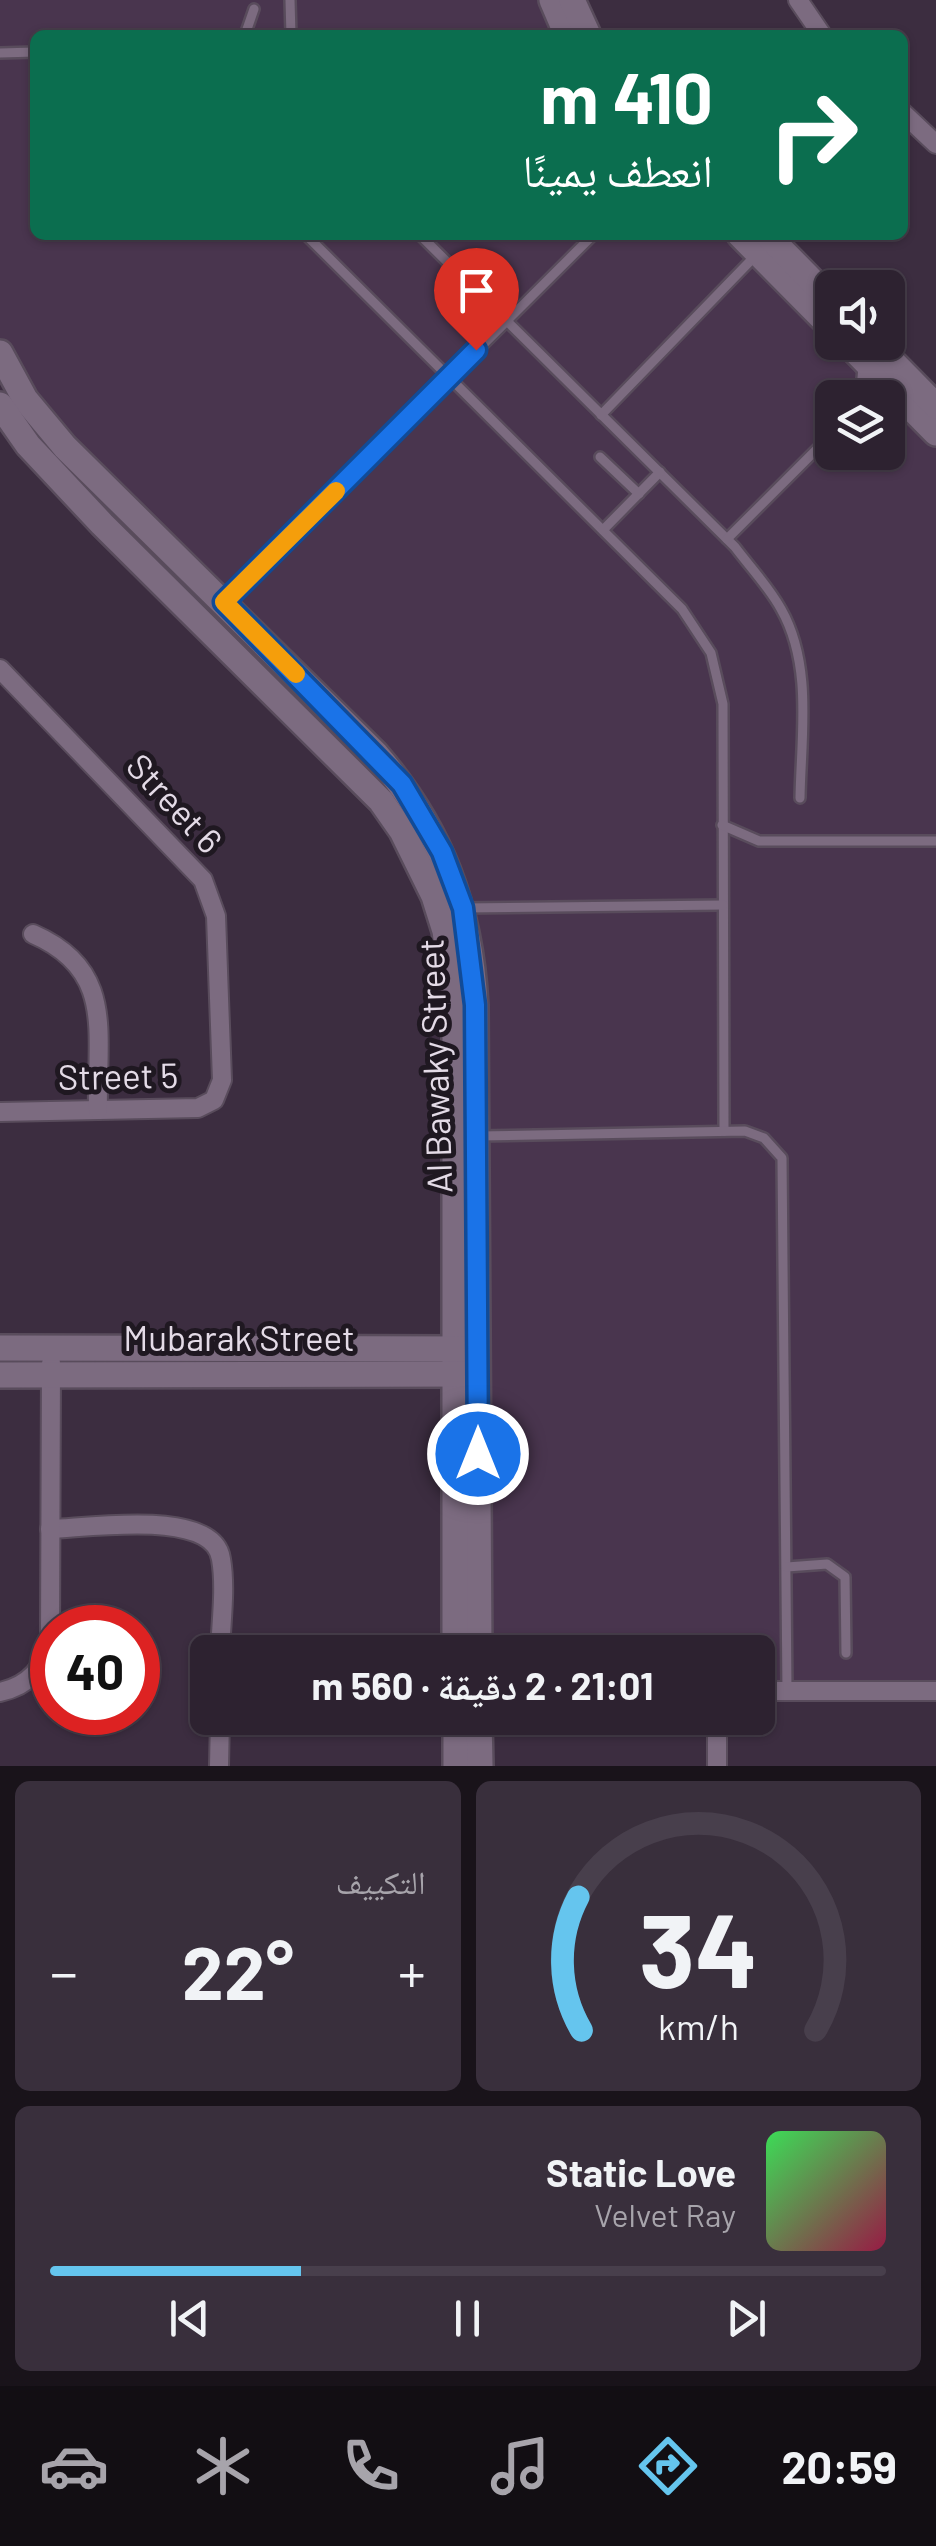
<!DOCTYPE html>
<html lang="ar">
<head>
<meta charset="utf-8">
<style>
	body { margin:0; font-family:Barlow,"Noto Naskh Arabic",sans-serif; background:#392f3c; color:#f1f3f6; direction:rtl; height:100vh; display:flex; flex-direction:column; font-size:38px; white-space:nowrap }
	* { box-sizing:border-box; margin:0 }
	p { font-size:32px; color:#a7a4ab }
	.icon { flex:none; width:55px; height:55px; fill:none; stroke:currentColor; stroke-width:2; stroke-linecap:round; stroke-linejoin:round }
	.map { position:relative; height:1766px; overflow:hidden; direction:ltr }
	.drawer { display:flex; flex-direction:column; gap:15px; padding:15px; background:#19131a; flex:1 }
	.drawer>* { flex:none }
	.banner { position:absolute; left:30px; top:30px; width:878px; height:210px; border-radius:15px; box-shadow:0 2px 8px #0004,0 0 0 2px #483f4c; direction:rtl; background:#0b6e4f; color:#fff; overflow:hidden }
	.tools { position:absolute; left:815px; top:270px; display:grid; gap:20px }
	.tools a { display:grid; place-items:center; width:90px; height:90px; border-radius:15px; background:#2d2230; box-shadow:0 2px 8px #0004,0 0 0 2px #483f4c; font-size:50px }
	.speed { position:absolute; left:30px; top:1605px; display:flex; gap:20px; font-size:50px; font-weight:700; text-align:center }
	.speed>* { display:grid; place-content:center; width:130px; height:130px; border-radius:50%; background:#2d2230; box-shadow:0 2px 8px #0004,0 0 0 2px #483f4c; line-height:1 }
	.speed .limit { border:15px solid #d22; background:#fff; color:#111 }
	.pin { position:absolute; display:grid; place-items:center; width:85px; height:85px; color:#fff; margin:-102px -42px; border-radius:50% 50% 50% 0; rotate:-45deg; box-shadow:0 0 10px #0007 }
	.pin .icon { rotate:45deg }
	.me { position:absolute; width:110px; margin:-55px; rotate:0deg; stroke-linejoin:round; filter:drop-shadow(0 0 8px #0008) }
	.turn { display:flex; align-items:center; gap:35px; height:210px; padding:0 30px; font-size:45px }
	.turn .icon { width:130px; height:130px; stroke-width:2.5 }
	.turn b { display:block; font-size:70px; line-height:85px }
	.big { font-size:75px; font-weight:700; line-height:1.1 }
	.drawer .widget { flex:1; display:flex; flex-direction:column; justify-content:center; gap:15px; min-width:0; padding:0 35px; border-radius:15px; background:#392f3c }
	.drawer .dial { align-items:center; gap:0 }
	.dial svg { height:260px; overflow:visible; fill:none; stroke:#483f4c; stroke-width:7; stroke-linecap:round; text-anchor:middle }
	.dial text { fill:#f1f3f6; stroke:none }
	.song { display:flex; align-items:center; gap:30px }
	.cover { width:120px; height:120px; border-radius:15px; background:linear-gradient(135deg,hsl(130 70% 55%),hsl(340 70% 35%)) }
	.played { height:10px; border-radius:5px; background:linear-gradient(90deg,#65c5ee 30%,#483f4c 30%) }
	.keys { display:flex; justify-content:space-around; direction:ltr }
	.heat { display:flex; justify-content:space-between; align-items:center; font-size:55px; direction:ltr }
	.drawer .tiles { flex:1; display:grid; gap:15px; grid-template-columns:1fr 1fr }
	.widget:last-child { grid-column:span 2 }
	.trip { position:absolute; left:190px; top:1635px; width:585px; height:100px; border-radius:15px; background:#2d2230; box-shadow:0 2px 8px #0004,0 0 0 2px #483f4c; font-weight:700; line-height:100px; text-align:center; direction:rtl }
	.dock { display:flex; height:160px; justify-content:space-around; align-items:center; background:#120e13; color:#a7a4ab }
	.dock .icon { width:70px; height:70px }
	.dock .selected { color:#65c5ee }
	.dock b { font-size:45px; color:#f1f3f6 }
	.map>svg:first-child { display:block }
	.built { fill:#49354e; fill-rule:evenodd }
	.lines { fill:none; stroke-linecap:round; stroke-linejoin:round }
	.lane-casing { stroke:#594c5c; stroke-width:14 }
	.street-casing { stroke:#594c5c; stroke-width:22 }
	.secondary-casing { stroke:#594c5c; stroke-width:30 }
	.lane { stroke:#7c6b80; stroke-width:9 }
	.street { stroke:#7c6b80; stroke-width:18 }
	.secondary { stroke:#7c6b80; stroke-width:25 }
	.route-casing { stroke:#114b97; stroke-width:25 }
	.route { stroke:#1a73e8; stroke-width:18 }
	.slow { stroke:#f59e0b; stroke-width:18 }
	.labels { text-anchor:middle; stroke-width:10; stroke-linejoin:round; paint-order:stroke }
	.street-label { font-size:35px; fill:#e4dbe7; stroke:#1f1821 }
</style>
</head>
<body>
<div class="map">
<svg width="936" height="1766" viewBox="0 0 936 1766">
	<rect width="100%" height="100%" fill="#3c2d40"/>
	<path class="built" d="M0 0H563L577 35H35V235H752L832 317V342L858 343 936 422V1683H758V1652H466L460 995 433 858 386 785 45 447 0 382ZM832 398H888V452H832Z"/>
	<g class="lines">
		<defs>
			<g id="lane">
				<path d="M290 0 291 35"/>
				<path d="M245 35 254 9"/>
				<path d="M0 53 35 52"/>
				<path d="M306 235 682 609 711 653 723 704 724 1131"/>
				<path d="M420 235 735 547C750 567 769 587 781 609 813 665 801 737 800 798"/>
				<path d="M860 398 863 368"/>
				<path d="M601 415 756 255"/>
				<path d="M600 457 639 494"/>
				<path d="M603 530 660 472"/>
				<path d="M727 539 832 434"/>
				<path d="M227 600 593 235"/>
				<path d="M722 825 759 841H936"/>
				<path d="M463 908 723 905"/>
				<path d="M479 1136 745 1131 764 1138 782 1158 787 1691"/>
				<path d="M787 1567 827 1564 845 1577 846 1653"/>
			</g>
			<g id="street">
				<path d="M798 0 822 35"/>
				<path d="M902 112 936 144"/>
				<path d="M0 669 203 880 216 916 222 1080 214 1100 198 1108 0 1112"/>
				<path d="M33 934C116 970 96 1033 98 1110"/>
				<path d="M50 1529C88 1528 214 1508 221 1559 226 1588 221 1623 220 1652"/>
				<path d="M758 1691H936"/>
				<path d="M0 1692C28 1686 45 1668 50 1640L51 1363"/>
				<path d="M219 1766 220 1718"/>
				<path d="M717 1766V1718"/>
			</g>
			<g id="secondary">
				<path d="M552 0 567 35"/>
				<path d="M572 0 588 35"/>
				<path d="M740 235 832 328"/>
				<path d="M767 235 832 301"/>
				<path d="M846 342 936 433"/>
				<path d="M873 342 936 406"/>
				<path d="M0 353 25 399 65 447 376 754C440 828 470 907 475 1005L479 1652"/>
				<path d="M0 405 28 445 102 524 381 801 402 831 434 896 445 931 455 1003V1652"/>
				<path d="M0 1348 472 1349"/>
				<path d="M0 1375 470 1374"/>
				<path d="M456 1718V1766"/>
				<path d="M479 1718 480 1766"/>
			</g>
		</defs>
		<use href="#lane" class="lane-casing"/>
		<use href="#street" class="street-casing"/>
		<use href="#secondary" class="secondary-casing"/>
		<use href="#lane" class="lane"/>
		<use href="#street" class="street"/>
		<use href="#secondary" class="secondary"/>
	</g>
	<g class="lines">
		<defs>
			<path id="route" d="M476 350 224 602 402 784 442 852 463 908 475 1005 478 1454"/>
		</defs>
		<use href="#route" class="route-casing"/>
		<use href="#route" class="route"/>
		<path class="slow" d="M296 674 224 602 336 491"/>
	</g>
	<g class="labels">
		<g class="street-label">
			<text transform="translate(174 804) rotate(47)" y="12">Street 6</text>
			<text transform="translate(436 1066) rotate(-92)" y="12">Al Bawaky Street</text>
			<text transform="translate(118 1077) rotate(-1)" y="12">Street 5</text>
			<text x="239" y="1351">Mubarak Street</text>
		</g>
	</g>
</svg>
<div class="tools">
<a><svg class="icon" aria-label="sound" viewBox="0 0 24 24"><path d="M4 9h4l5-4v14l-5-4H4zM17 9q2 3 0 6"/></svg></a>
<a><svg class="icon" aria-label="layers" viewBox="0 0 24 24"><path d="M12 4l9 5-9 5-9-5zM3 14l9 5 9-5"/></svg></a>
</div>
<div class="speed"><div class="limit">40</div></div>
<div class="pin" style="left:476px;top:350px;background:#d93025"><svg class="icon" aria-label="arrive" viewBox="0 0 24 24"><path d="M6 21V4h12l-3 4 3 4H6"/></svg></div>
<svg class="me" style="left:478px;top:1454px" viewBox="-20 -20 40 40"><circle r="17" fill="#1a73e8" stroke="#fff" stroke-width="3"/><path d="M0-11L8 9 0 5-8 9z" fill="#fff"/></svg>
<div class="trip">21:01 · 2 دقيقة · 560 m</div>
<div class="banner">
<div class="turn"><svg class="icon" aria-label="right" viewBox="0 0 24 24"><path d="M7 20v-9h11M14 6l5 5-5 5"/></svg><div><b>410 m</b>انعطف يمينًا</div></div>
</div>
</div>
<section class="drawer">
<div class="tiles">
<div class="widget dial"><svg viewBox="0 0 100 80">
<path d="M14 69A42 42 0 1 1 86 69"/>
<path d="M14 69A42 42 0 0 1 13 28" stroke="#65c5ee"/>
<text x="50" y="56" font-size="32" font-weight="700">34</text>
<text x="50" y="72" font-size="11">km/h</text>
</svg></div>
<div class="widget"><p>التكييف</p>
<div class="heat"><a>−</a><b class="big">22°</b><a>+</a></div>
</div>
<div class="widget">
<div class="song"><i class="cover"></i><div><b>Static Love</b><p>Velvet Ray</p></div></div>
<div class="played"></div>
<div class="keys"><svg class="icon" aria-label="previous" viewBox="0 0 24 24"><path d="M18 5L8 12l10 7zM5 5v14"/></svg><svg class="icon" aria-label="pause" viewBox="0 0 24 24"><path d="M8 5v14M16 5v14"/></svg><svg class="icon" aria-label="next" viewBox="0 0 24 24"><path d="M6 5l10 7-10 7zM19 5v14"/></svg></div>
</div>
</div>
</section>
<nav class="dock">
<b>20:59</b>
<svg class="icon selected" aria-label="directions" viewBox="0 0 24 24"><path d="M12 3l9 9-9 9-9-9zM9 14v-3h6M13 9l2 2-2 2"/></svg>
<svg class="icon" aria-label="music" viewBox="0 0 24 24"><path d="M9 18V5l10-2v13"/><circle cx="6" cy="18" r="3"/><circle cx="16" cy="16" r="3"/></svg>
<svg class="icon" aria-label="phone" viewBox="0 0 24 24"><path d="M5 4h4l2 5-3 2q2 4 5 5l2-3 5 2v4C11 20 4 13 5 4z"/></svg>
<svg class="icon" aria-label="climate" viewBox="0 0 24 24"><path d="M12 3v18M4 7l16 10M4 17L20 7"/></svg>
<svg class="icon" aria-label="car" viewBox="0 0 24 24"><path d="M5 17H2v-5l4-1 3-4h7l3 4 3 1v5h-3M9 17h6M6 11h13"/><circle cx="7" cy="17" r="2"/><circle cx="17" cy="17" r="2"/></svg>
</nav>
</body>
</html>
